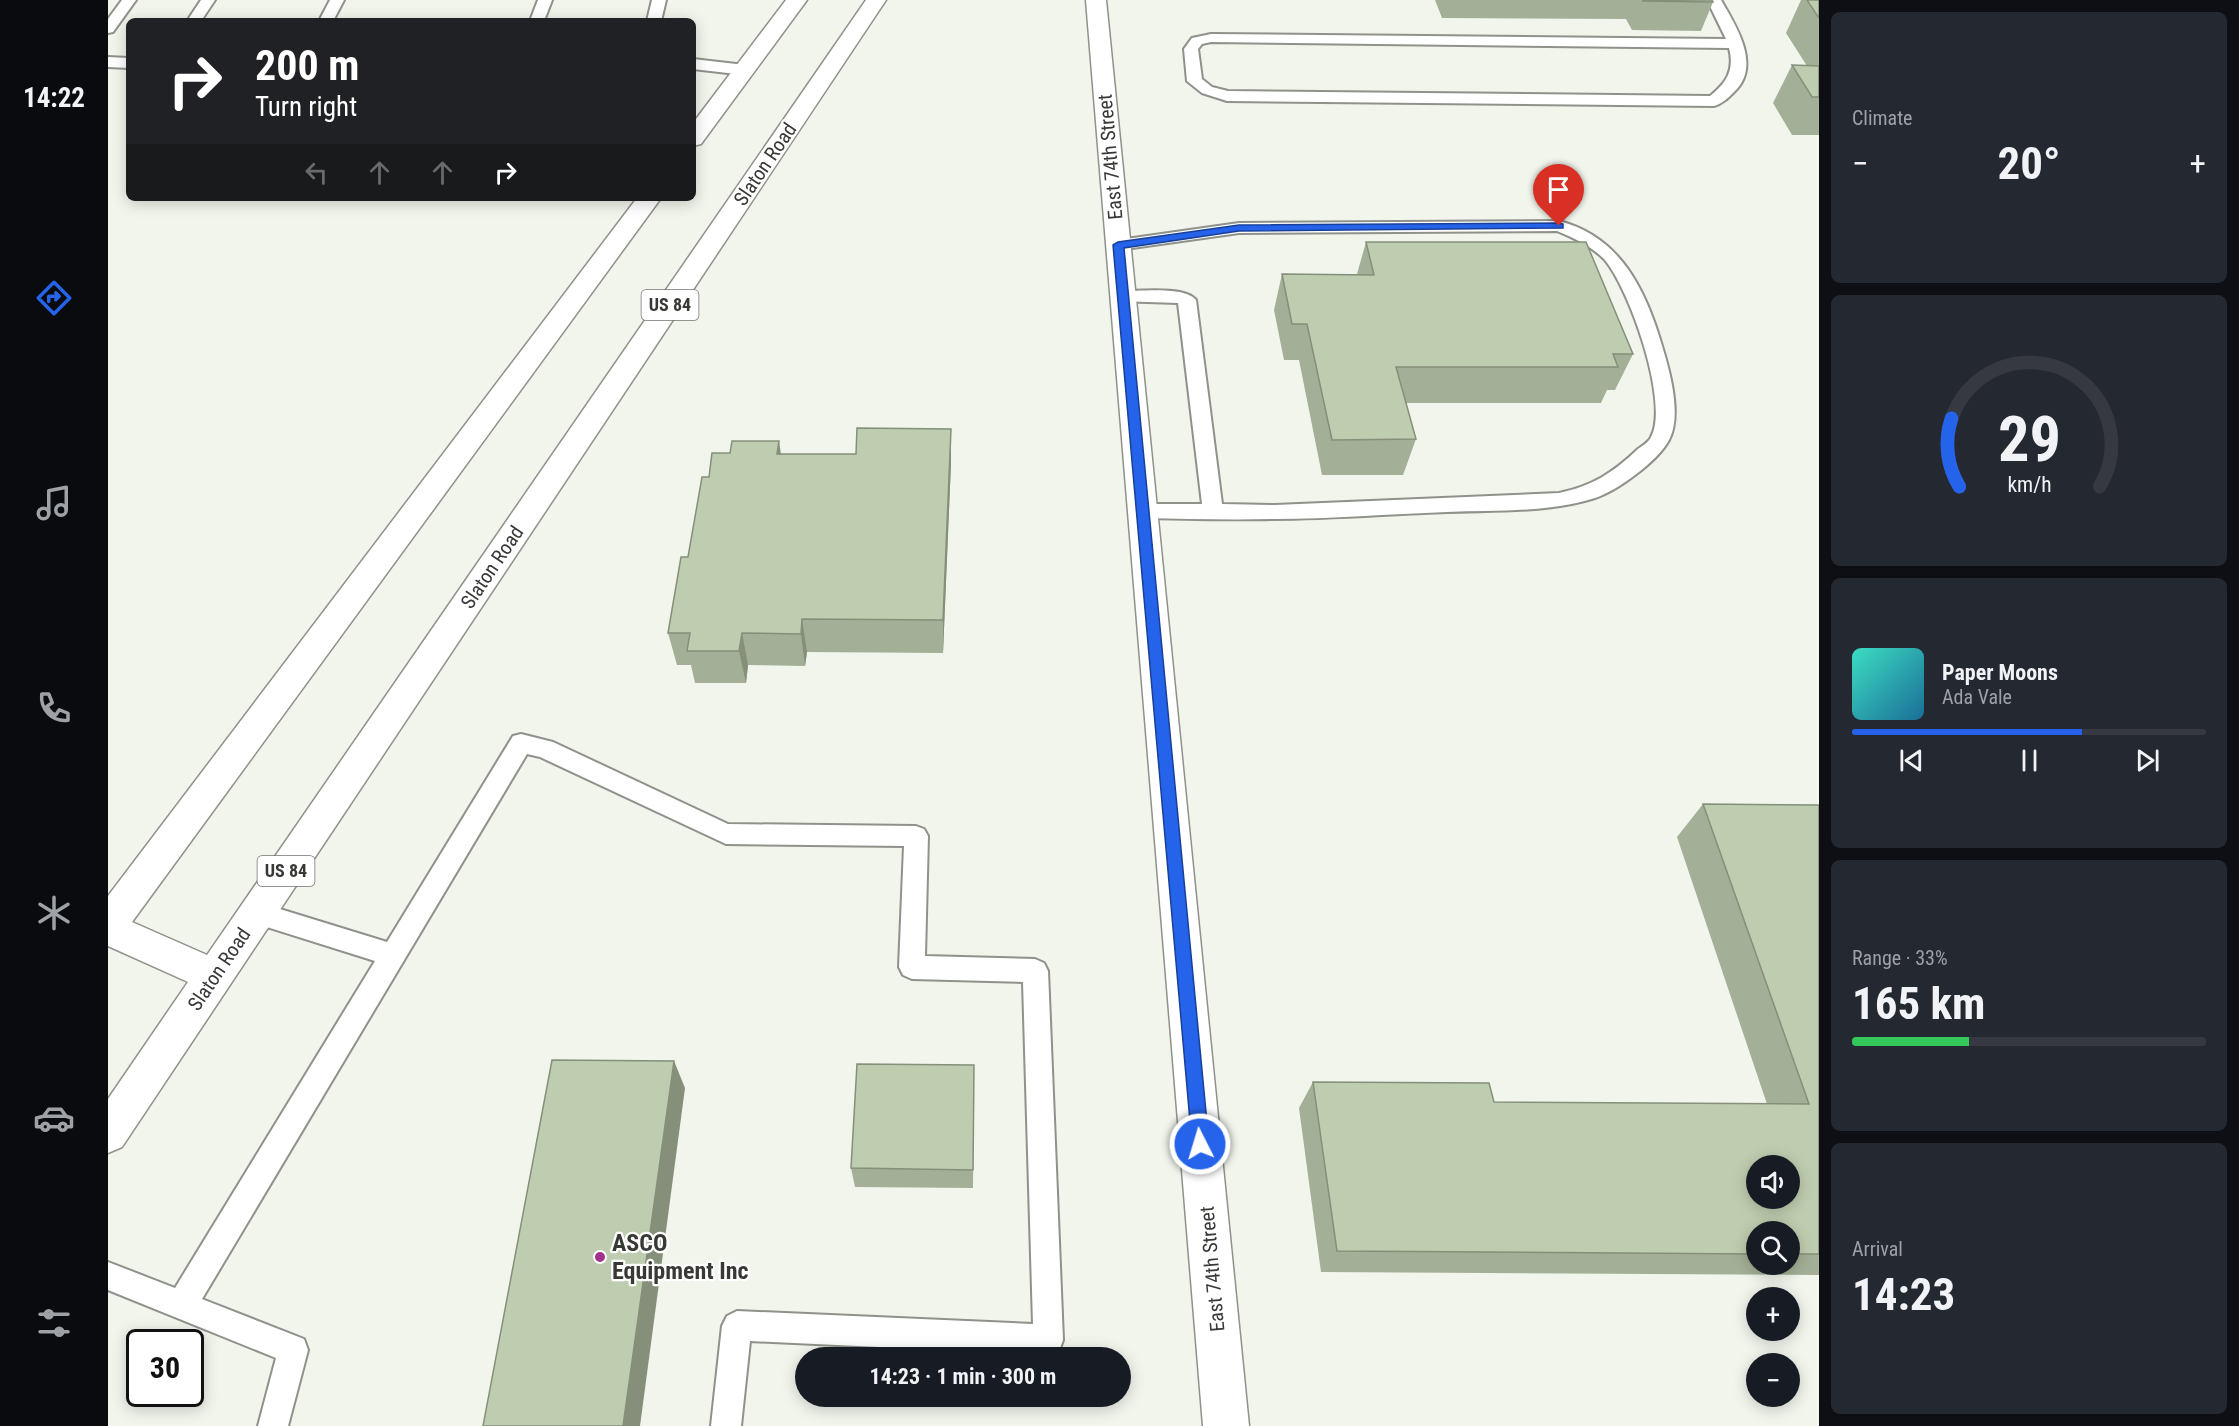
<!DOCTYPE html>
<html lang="en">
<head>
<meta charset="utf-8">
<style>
	body { margin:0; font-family:"Roboto Condensed",sans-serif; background:#242831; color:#f1f3f6; height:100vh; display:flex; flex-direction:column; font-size:22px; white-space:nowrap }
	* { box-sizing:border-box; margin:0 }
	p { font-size:20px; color:#9ea1a6 }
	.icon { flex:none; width:33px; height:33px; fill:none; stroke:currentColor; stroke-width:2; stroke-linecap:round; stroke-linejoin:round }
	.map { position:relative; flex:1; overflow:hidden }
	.drawer { display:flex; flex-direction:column; gap:12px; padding:12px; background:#0d0f14; width:420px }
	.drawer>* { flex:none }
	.top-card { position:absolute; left:18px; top:18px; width:570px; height:183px; border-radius:9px; box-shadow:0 3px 15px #0003; background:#202124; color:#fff; overflow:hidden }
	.fabs { position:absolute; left:1638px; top:1155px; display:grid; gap:12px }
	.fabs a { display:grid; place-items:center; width:54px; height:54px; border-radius:50%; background:#171b24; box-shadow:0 3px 15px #0003; font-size:30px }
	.speed { position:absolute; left:18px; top:1329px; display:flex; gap:12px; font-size:30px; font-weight:700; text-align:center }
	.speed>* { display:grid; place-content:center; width:78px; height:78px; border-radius:50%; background:#171b24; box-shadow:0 3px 15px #0003; line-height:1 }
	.speed .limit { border:3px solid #111; border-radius:9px; background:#fff; color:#111 }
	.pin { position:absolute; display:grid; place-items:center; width:51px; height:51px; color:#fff; margin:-62px -26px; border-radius:50% 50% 50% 0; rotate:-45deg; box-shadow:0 0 6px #0007 }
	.pin .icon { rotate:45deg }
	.me { position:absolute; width:66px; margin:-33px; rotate:355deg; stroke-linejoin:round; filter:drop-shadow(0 0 4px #0008) }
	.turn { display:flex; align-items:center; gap:21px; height:126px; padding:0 30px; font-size:27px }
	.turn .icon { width:78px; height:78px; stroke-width:2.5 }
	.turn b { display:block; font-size:42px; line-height:51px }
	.lanes { display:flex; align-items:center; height:57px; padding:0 30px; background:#0003; justify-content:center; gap:30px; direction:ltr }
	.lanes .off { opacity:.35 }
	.big { font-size:45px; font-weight:700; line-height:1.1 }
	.drawer .tile { flex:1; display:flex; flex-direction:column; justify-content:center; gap:9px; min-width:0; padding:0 21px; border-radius:9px; background:#242831 }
	.drawer .dial { align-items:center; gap:0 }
	.dial svg { height:156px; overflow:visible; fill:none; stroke:#363941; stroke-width:7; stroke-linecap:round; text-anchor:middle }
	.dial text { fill:#f1f3f6; stroke:none }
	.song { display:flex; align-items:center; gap:18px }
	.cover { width:72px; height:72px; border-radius:9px; background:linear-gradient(135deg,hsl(170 70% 55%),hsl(200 70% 35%)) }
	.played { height:6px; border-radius:3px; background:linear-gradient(90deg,#2563eb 65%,#363941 65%) }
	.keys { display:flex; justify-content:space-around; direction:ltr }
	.heat { display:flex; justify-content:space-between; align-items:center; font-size:33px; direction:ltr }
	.charge { height:9px; border-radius:4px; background:linear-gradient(90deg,#34c759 33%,#363941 0) }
	.trip { position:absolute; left:687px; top:1347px; width:336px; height:60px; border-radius:30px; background:#171b24; box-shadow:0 3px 15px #0003; font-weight:700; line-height:60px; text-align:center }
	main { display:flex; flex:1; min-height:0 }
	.menu { display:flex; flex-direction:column; width:108px; justify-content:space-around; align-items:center; background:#090b0e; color:#9ea1a6 }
	.menu .icon { width:42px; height:42px }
	.menu .active { color:#2563eb }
	.menu b { font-size:27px; color:#f1f3f6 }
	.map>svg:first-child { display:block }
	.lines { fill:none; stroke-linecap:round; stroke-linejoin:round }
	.lane-casing { stroke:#8e928a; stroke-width:4 }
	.street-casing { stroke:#8e928a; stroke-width:3 }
	.highway-casing { stroke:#8e928a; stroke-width:3 }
	.lane { fill:#fff; fill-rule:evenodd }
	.street { fill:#fff; fill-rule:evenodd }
	.highway { fill:#fff; fill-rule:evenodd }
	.wall { fill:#a3af96; fill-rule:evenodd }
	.shaded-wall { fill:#858f7a }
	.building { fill:#beccaf; stroke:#858f7a; stroke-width:1.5; fill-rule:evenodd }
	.route { fill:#2563eb; stroke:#184099; stroke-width:1.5 }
	.poi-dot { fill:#a4318b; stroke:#fff; stroke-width:2 }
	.labels { text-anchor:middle; stroke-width:4.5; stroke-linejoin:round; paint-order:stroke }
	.shield { fill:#fff; stroke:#737472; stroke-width:1.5 }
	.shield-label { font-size:18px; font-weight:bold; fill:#373935 }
	.street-label { font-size:20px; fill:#373935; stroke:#fff }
	.near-poi-label { font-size:24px; font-weight:bold; fill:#373935; stroke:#fff; text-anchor:start }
</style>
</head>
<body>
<main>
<nav class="menu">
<b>14:22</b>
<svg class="icon active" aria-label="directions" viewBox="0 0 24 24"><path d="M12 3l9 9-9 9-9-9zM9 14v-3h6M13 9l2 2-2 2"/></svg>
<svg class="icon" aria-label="music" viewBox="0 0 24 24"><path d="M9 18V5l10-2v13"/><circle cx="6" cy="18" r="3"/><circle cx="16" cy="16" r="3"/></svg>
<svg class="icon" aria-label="phone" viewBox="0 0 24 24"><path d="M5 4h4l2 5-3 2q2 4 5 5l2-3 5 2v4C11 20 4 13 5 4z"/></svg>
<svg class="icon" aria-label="climate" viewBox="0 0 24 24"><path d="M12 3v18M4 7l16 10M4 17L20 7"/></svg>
<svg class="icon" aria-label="car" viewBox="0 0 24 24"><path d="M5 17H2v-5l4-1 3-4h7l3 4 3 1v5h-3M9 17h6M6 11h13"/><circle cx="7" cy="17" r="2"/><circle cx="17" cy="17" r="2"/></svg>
<svg class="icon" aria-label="filters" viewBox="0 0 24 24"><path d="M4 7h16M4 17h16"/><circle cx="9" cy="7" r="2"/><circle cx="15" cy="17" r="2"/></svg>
</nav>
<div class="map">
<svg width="1711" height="1426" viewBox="0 0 1711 1426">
	<rect width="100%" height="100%" fill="#f1f5ec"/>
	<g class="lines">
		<defs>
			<g id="lane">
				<path d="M14 0H28L5 32 0 33V19Z"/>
				<path d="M93 0H107L93 21H79Z"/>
				<path d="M222 0H236L225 21H211Z"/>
				<path d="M430 0H444L436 21H422Z"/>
				<path d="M544 0H558L553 21H539Z"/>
				<path d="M1599 0H1613C1628 26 1654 66 1626 92 1620 98 1614 104 1606 106L1119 101 1094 93 1079 81 1076 49 1084 38 1103 34 1618 39ZM1103 42 1621 48C1627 71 1618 83 1602 96L1120 91 1104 87 1094 79 1090 49 1094 44Z"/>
				<path d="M0 57 21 58V68L0 67Z"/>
				<path d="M585 59 637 65 645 70 637 75 585 69Z"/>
				<path d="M1451 221C1506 235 1532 279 1549 330 1558 358 1576 412 1561 440 1550 461 1509 491 1487 498 1440 513 1388 510 1339 512 1281 514 1224 519 1166 519 1123 520 1079 519 1035 518L1028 516 1025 511 1028 506 1035 504H1094L1070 303 1009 301 1006 297 1009 293 1015 291C1032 291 1078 286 1088 300L1114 504 1167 505 1451 493C1484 486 1505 473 1530 449 1534 446 1541 442 1543 437 1562 403 1521 287 1496 259 1483 246 1466 238 1449 231L1131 233 1010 250 1004 249 1001 245 1004 241 1131 223Z"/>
				<path d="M413 734 445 742 620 824 808 826 816 829 820 836 817 956 927 959 936 963 940 971 955 1340 951 1351 940 1355 642 1341 633 1426H603L614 1326 619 1316 629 1311 925 1324 915 982 804 979 795 975 791 967 796 846 618 844 432 757 419 754 94 1299 196 1339 200 1350 180 1426H150L168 1358 0 1290V1262L67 1288 267 961 140 921 137 913 140 905 149 902 279 942 405 736Z"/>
			</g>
			<path id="street" d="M978 0H998L1141 1426H1095Z"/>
			<g id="highway">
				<path d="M678 0H699L593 144 585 146V123Z"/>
				<path d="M758 0H778L14 1147 0 1153V1099L80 982 0 946V896L529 198H553L24 922 99 955Z"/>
			</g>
		</defs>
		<use href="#lane" class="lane-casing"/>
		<use href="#street" class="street-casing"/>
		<use href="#highway" class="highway-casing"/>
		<use href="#lane" class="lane"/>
		<use href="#street" class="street"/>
		<use href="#highway" class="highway"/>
	</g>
	<g class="wall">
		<path d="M1327 0H1604L1605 2 1593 31 1524 30 1518 19 1334 18Z"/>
		<path d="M1693 0H1711V135H1684L1665 103 1684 65 1699 66 1678 33Z"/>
		<path d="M1258 242 1525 354 1507 390H1499L1493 403H1298L1308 439 1295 475H1214L1191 360H1176L1166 310 1174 274H1249Z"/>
		<path d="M673 454 843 463 835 653 699 652 697 666 640 665 638 683H587L583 665H569L560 633 580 557Z"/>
		<path d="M1595 804 1711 805V1275L1213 1272 1191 1108 1205 1082 1386 1102 1659 1104 1569 837ZM1648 1232H1682V1264H1648Z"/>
		<path d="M866 1065 865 1188 747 1187 743 1168Z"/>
	</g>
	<g class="shaded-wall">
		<path d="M843 429V463L835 653V620Z"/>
		<path d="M671 441 676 475 669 454Z"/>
		<path d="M694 619 699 652 697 666 693 634Z"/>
		<path d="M634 633 640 665 638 683 631 651Z"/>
		<path d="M566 1061 577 1088 532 1426H515Z"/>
	</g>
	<g class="building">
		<path d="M1535 0H1604L1605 2 1535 1Z"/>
		<path d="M1699 0H1711V18Z"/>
		<path d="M1684 65 1711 66V97H1704Z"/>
		<path d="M1258 242H1478L1525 354H1505L1510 367H1288L1308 439 1224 440 1199 324H1184L1174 274 1266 275Z"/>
		<path d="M749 428 843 429 835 620 694 619 693 634 634 633 631 651H579L582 633H560L573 557H580L594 477H601L604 453H622L624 441H671L669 454H748Z"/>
		<path d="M1595 804 1711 805V1254H1682V1232H1648V1254L1229 1251 1205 1082 1381 1083 1386 1102 1701 1104ZM1648 1166H1682V1198H1648Z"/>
		<path d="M444 1060 566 1061 515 1426H375Z"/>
		<path d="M749 1064 866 1065 865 1170 743 1168Z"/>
	</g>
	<path class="route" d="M1451 223 1455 224V228L1131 231 1016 248 1101 1144 1098 1150 1092 1153 1086 1150 1084 1144 1005 245 1010 242 1131 225Z"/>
	<circle class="poi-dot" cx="492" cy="1257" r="6"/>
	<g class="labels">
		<g class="shield">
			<rect x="533.5" y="290" width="57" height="30" rx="4.5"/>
			<rect x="149.5" y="856" width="57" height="30" rx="4.5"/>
		</g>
		<g class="shield-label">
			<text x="562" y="311">US 84</text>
			<text x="178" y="877">US 84</text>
		</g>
		<g class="street-label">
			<text transform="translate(1002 157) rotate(-95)" y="7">East 74th Street</text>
			<text transform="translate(657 164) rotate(-56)" y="7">Slaton Road</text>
			<text transform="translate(384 567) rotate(-56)" y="7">Slaton Road</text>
			<text transform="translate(111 969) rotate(-56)" y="7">Slaton Road</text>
			<text transform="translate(1104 1269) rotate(-95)" y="7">East 74th Street</text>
		</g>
		<g class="near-poi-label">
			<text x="504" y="1251">ASCO<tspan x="504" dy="28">Equipment Inc</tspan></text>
		</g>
	</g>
</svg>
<div class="fabs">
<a><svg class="icon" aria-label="sound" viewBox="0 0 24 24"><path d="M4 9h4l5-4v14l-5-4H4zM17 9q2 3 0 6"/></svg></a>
<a><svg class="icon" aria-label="search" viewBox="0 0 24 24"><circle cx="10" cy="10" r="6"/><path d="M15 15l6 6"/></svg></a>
<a>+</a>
<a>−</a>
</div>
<div class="speed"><div class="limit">30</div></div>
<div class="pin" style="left:1451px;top:226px;background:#d93025"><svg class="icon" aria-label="arrive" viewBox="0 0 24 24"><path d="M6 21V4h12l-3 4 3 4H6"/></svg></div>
<svg class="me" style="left:1092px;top:1144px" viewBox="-20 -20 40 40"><circle r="17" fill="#2563eb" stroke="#fff" stroke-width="3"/><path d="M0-11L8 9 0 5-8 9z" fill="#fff"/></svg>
<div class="trip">14:23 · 1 min · 300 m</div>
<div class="top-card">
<div class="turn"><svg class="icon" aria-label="right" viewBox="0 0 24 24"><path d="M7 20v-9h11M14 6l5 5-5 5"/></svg><div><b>200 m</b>Turn right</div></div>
<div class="lanes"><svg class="icon off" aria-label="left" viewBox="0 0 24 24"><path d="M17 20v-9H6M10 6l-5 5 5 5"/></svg><svg class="icon off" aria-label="ahead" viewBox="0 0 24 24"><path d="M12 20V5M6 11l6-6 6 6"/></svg><svg class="icon off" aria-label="ahead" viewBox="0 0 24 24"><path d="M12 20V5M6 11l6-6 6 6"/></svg><svg class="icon" aria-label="right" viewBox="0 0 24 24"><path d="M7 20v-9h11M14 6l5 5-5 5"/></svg></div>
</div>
</div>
<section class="drawer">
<div class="tile"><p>Climate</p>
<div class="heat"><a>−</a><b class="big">20°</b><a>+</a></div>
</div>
<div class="tile dial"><svg viewBox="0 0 100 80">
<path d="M14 69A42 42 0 1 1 86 69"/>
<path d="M14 69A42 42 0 0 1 10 34" stroke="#2563eb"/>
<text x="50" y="56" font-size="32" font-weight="700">29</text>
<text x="50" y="72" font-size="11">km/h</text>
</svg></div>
<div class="tile">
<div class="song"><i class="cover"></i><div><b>Paper Moons</b><p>Ada Vale</p></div></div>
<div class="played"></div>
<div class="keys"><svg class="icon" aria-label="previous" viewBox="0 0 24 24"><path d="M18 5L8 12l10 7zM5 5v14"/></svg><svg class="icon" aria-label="pause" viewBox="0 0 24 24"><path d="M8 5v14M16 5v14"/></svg><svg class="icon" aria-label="next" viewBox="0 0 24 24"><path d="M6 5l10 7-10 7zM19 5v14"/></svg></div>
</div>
<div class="tile"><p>Range · 33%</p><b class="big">165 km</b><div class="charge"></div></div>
<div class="tile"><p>Arrival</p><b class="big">14:23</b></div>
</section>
</main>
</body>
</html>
